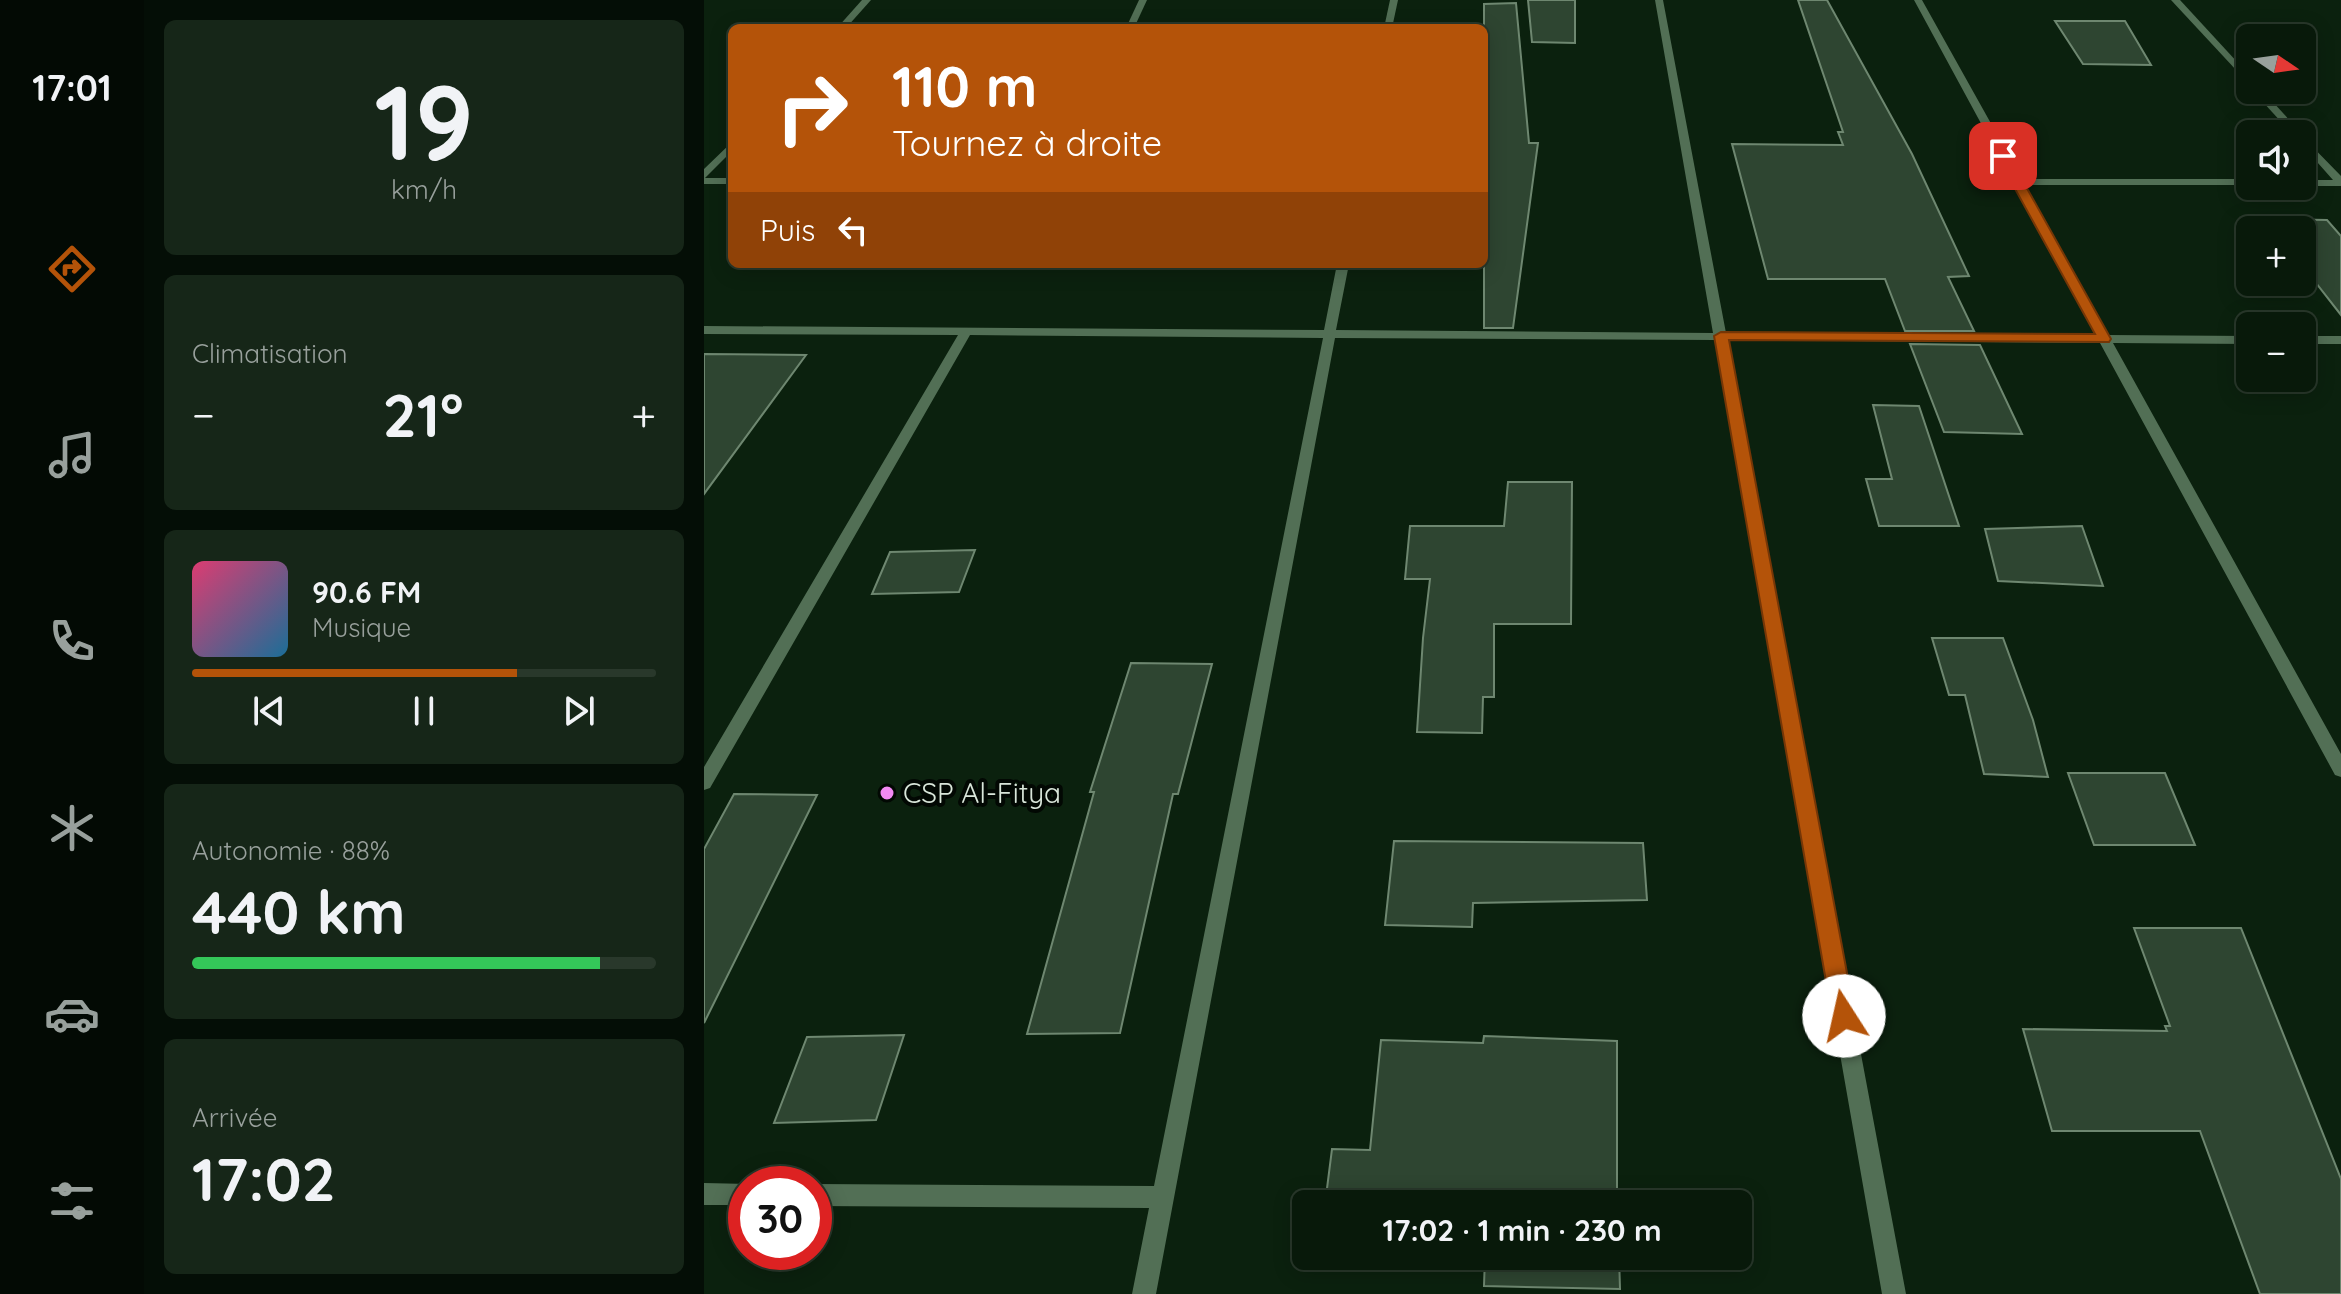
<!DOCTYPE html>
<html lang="fr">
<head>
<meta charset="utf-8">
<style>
	body { margin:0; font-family:Quicksand,sans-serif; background:#162618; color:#f1f3f6; height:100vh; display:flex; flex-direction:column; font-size:30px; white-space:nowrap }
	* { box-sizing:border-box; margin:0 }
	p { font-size:26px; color:#98a09c }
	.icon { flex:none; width:44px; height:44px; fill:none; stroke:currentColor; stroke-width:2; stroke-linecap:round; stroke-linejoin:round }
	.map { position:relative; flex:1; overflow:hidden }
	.panel { display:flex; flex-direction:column; gap:20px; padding:20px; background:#040e06; width:560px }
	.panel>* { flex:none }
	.guide { position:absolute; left:24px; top:24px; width:760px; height:244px; border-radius:12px; box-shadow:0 4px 20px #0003,0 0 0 2px #29382b; background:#b45309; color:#fff; overflow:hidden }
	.needle { width:52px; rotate:103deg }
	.controls { position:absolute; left:1532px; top:24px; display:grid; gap:16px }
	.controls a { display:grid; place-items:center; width:80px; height:80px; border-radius:12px; background:#08190a; box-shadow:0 4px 20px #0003,0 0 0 2px #29382b; font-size:40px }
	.speed { position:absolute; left:24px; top:1166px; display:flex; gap:16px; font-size:40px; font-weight:700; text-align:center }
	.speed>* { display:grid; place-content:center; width:104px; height:104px; border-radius:50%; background:#08190a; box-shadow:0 4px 20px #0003,0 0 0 2px #29382b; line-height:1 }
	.speed .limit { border:12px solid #d22; background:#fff; color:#111 }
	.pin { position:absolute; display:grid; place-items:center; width:68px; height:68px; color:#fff; margin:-34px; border-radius:16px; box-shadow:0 4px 12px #0006 }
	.me { position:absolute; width:88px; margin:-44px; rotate:350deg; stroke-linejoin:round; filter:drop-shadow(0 0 6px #0008) }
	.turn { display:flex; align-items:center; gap:28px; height:168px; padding:0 32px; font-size:36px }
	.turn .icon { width:104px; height:104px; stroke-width:2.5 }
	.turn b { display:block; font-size:56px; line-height:68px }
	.then { display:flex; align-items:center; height:76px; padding:0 32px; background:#0003; gap:16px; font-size:30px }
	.big { font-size:60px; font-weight:800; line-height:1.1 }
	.panel .card { flex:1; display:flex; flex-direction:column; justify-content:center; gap:12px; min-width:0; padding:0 28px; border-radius:12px; background:#162618 }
	.panel .dial { align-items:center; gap:0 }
	.dial b { font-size:104px; line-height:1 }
	.song { display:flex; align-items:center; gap:24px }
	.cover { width:96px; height:96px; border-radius:12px; background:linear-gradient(135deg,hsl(340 70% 55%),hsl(200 70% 35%)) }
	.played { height:8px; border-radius:4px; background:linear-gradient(90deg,#b45309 70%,#29382b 70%) }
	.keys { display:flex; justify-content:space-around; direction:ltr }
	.heat { display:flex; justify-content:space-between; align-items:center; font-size:44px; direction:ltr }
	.charge { height:12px; border-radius:6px; background:linear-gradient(90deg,#34c759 88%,#29382b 0) }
	.trip { position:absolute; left:588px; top:1190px; width:460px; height:80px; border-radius:12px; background:#08190a; box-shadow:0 4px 20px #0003,0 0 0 2px #29382b; font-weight:800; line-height:80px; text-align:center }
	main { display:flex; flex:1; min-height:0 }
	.tabs { display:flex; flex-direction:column; width:144px; justify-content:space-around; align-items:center; background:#030a04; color:#98a09c }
	.tabs .icon { width:56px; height:56px }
	.tabs .current { color:#b45309 }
	.tabs b { font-size:36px; color:#f1f3f6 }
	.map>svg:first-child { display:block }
	.building { fill:#2e4531; stroke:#6e8770; stroke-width:2 }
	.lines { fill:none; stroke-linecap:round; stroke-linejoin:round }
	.street { fill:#526f55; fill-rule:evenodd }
	.route { fill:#b45309; stroke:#753606; stroke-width:2 }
	.poi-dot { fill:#f28af3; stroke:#020803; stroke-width:3 }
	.labels { text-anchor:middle; stroke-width:8; stroke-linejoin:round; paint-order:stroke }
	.poi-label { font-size:28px; fill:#d9e6da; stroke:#020803; text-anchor:start }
</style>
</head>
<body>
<main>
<nav class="tabs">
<b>17:01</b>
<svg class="icon current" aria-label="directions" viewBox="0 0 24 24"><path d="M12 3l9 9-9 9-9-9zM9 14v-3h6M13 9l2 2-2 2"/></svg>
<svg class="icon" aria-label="music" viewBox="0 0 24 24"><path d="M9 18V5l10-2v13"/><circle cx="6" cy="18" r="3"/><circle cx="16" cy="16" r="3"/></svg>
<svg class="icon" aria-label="phone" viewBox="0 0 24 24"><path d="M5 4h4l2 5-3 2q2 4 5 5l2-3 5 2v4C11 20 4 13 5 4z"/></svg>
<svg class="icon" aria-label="climate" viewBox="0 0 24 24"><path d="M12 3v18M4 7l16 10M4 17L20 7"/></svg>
<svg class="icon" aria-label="car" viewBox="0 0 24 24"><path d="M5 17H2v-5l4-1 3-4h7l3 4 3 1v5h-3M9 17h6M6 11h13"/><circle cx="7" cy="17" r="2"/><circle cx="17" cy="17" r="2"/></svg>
<svg class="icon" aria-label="filters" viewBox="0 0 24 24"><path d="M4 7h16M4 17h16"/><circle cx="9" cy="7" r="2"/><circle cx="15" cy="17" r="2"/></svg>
</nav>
<section class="panel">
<div class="card dial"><b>19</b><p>km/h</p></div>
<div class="card"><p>Climatisation</p>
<div class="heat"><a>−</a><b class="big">21°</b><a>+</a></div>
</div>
<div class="card">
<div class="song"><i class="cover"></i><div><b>90.6 FM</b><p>Musique</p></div></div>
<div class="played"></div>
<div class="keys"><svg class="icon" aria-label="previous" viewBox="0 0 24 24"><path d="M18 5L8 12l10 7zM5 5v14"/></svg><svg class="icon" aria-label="pause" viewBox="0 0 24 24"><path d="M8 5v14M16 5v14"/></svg><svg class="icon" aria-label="next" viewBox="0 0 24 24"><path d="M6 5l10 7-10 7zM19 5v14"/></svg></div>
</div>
<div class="card"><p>Autonomie · 88%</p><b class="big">440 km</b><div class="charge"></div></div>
<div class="card"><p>Arrivée</p><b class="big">17:02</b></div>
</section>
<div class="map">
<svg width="1637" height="1294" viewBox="0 0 1637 1294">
	<rect width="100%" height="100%" fill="#0b210e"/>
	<g class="building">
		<path d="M824 0H871V43L828 42Z"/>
		<path d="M1094 0H1123L1208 154 1265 276 1244 277 1270 331H1201L1181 279H1064L1028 144 1139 145 1134 132H1139Z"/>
		<path d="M812 3 825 143H834L809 328H780V4Z"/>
		<path d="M1351 21H1421L1447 65 1379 64Z"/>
		<path d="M1563 219 1623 220 1637 236V315L1598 265V230H1571Z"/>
		<path d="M1206 344 1276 345 1318 434 1240 432Z"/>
		<path d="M0 354 102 355 0 494Z"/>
		<path d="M1169 405 1215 406 1255 526H1175L1162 479H1188Z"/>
		<path d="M804 482H868L867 624H790V697H779L778 733 713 732 719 638 726 579H701L706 526H800Z"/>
		<path d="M1378 526 1399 586 1294 581 1281 529Z"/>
		<path d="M271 550 255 592 168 594 186 552Z"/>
		<path d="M1228 638H1299L1329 720 1344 777 1280 774 1261 695H1245Z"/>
		<path d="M427 663 508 664 474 794H469L416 1033 323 1034 390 792H386Z"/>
		<path d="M1364 773H1461L1491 845H1390Z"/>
		<path d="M30 794 113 795 0 1023V849Z"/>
		<path d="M690 841 939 843 943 900 769 903 768 927 681 925Z"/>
		<path d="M1430 928H1537L1637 1179V1294H1556L1496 1131H1348L1319 1029 1463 1031 1461 1026H1466Z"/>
		<path d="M200 1035 172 1120 70 1123 103 1037Z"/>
		<path d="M780 1036 913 1041V1204H621L628 1149 666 1150 677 1040 779 1043Z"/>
		<path d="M781 1256H915L916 1289 780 1286Z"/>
	</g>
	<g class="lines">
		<g class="street">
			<path d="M158 0H167L142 28H133Z"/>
			<path d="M435 0H443L430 28H422Z"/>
			<path d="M686 0H694L688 28H680Z"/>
			<path d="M951 0H959L1022 333 1392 335 1210 0H1218L1318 179H1546V185H1321L1404 335 1546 336V344L1409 343 1637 754V777L1631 775 1396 343 1023 340 1202 1294H1178L1011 340 631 338 452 1294H428L445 1208 110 1206V1184L450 1186 619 338 266 335 6 788 0 790V767L254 335 0 334V326L620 330 633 264H645L632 330 1009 333Z"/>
			<path d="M1467 0H1476L1546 76V85Z"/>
			<path d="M1548 90H1558L1598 134H1588Z"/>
			<path d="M1598 136 1637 176V186H1597L1598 180H1629L1598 145Z"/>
			<path d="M28 142V151L1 178H28V184H0V169Z"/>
			<rect x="1598" y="336" width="39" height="8"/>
			<path d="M0 1183 45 1184H42V1205H0Z"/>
		</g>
	</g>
	<path class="route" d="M1295 153 1305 156 1407 339 1405 342 1025 340 1151 1016 1148 1024 1140 1027 1131 1024 1128 1016 1010 336 1017 332 1391 334 1293 156Z"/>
	<circle class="poi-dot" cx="183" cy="793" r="8"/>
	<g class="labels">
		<g class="poi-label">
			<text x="199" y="803">CSP Al-Fitya</text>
		</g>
	</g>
</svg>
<div class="controls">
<a><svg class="needle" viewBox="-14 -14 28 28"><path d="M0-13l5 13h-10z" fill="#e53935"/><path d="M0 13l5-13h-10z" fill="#98a09c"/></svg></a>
<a><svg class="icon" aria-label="sound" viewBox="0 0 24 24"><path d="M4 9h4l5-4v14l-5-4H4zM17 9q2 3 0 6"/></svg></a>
<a>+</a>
<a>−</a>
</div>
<div class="speed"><div class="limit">30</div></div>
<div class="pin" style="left:1299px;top:156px;background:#d93025"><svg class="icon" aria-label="arrive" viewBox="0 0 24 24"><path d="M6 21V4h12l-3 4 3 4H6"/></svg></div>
<svg class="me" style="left:1140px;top:1016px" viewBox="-20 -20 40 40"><circle r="19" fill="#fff"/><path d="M0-13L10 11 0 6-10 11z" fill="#b45309"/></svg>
<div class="trip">17:02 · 1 min · 230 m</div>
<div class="guide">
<div class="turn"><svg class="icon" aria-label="right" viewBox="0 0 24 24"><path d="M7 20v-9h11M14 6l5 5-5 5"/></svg><div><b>110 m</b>Tournez à droite</div></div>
<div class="then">Puis<svg class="icon" aria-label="left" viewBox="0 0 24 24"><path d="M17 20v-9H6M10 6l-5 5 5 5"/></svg></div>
</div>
</div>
</main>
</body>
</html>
